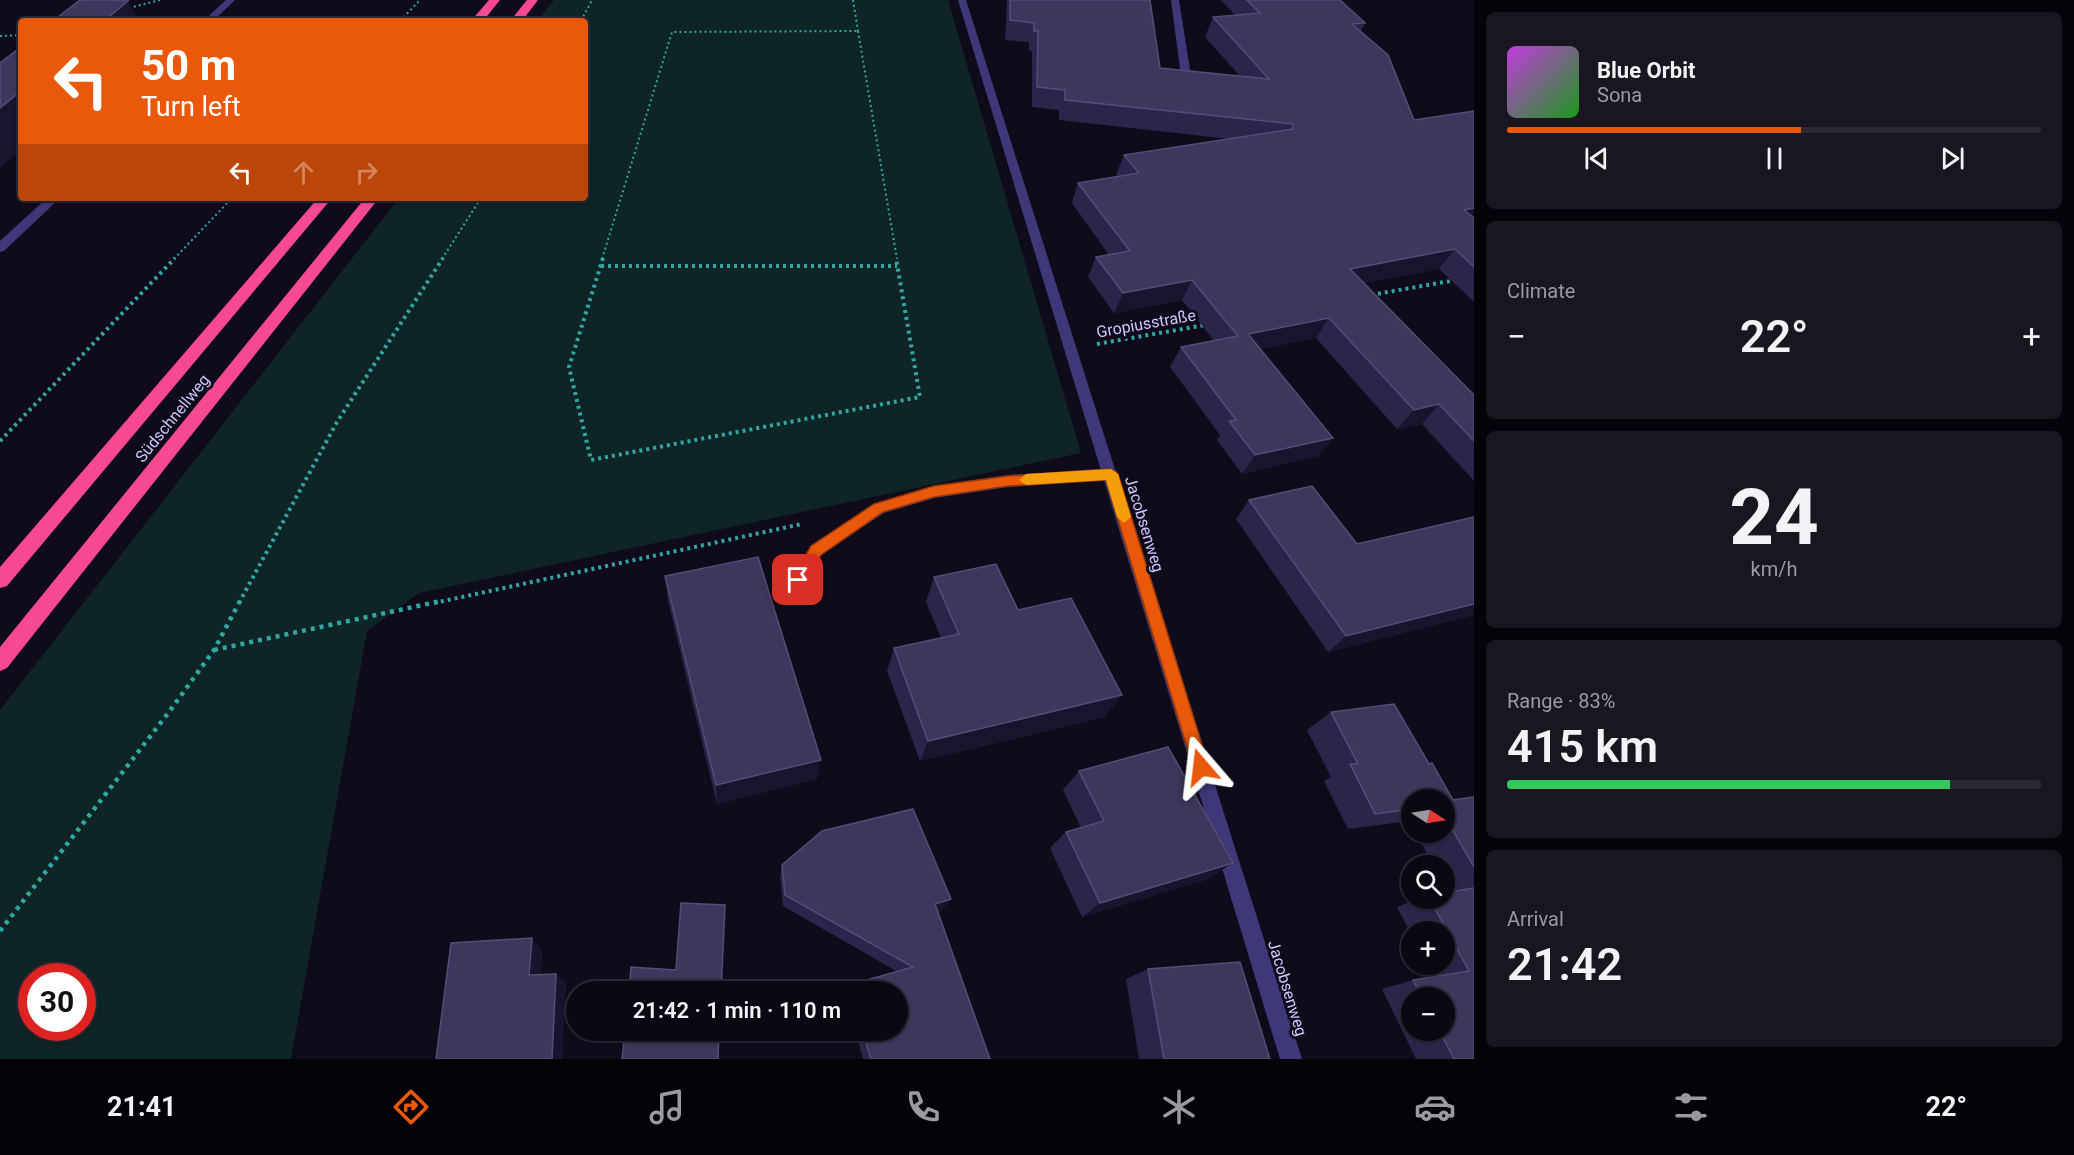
<!DOCTYPE html>
<html lang="en">
<head>
<meta charset="utf-8">
<style>
	body { margin:0; font-family:Roboto,sans-serif; background:#191622; color:#f1f3f6; height:100vh; display:flex; flex-direction:column; font-size:22px; white-space:nowrap }
	* { box-sizing:border-box; margin:0 }
	p { font-size:20px; color:#9a9aa0 }
	.icon { flex:none; width:33px; height:33px; fill:none; stroke:currentColor; stroke-width:2; stroke-linecap:round; stroke-linejoin:round }
	.map { position:relative; flex:1; overflow:hidden }
	.details { display:flex; flex-direction:column; gap:12px; padding:12px; background:#06040b; width:600px }
	.details>* { flex:none }
	.top-card { position:absolute; left:18px; top:18px; width:570px; height:183px; border-radius:6px; box-shadow:0 2px 4px #0004,0 0 0 2px #2b2934; background:#ea580c; color:#fff; overflow:hidden }
	.needle { width:39px; rotate:102deg }
	.tools { position:absolute; left:1401px; top:789px; display:grid; gap:12px }
	.tools a { display:grid; place-items:center; width:54px; height:54px; border-radius:50%; background:#0b0814; box-shadow:0 2px 4px #0004,0 0 0 2px #2b2934; font-size:30px }
	.speed { position:absolute; left:18px; top:963px; display:flex; gap:12px; font-size:30px; font-weight:700; text-align:center }
	.speed>* { display:grid; place-content:center; width:78px; height:78px; border-radius:50%; background:#0b0814; box-shadow:0 2px 4px #0004,0 0 0 2px #2b2934; line-height:1 }
	.speed .limit { border:9px solid #d22; background:#fff; color:#111 }
	.pin { position:absolute; display:grid; place-items:center; width:51px; height:51px; color:#fff; margin:-26px; border-radius:12px; box-shadow:0 3px 9px #0006 }
	.me { position:absolute; width:66px; margin:-33px; rotate:343deg; stroke-linejoin:round; filter:drop-shadow(0 0 4px #0008) }
	.turn { display:flex; align-items:center; gap:21px; height:126px; padding:0 24px; font-size:27px }
	.turn .icon { width:78px; height:78px; stroke-width:2.5 }
	.turn b { display:block; font-size:42px; line-height:51px }
	.lanes { display:flex; align-items:center; height:57px; padding:0 24px; background:#0003; justify-content:center; gap:30px; direction:ltr }
	.lanes .off { opacity:.35 }
	.big { font-size:45px; font-weight:600; line-height:1.1 }
	.details .tile { flex:1; display:flex; flex-direction:column; justify-content:center; gap:9px; min-width:0; padding:0 21px; border-radius:9px; background:#191622 }
	.details .dial { align-items:center; gap:0 }
	.dial b { font-size:78px; line-height:1 }
	.song { display:flex; align-items:center; gap:18px }
	.cover { width:72px; height:72px; border-radius:9px; background:linear-gradient(135deg,hsl(290 70% 55%),hsl(120 70% 35%)) }
	.played { height:6px; border-radius:3px; background:linear-gradient(90deg,#ea580c 55%,#2b2934 55%) }
	.keys { display:flex; justify-content:space-around; direction:ltr }
	.heat { display:flex; justify-content:space-between; align-items:center; font-size:33px; direction:ltr }
	.charge { height:9px; border-radius:4px; background:linear-gradient(90deg,#34c759 83%,#2b2934 0) }
	.trip { position:absolute; left:566px; top:981px; width:342px; height:60px; border-radius:30px; background:#0b0814; box-shadow:0 2px 4px #0004,0 0 0 2px #2b2934; font-weight:600; line-height:60px; text-align:center }
	.tabs { display:flex; height:96px; justify-content:space-around; align-items:center; background:#040308; color:#9a9aa0 }
	.tabs .icon { width:42px; height:42px }
	.tabs .on { color:#ea580c }
	.tabs b { font-size:27px; color:#f1f3f6 }
	main { display:flex; flex:1; min-height:0 }
	.map>svg:first-child { display:block }
	.green { fill:#0f2424; fill-rule:evenodd }
	.lines { fill:none; stroke-linecap:round; stroke-linejoin:round }
	.path-far2 { stroke:#31a7a5; stroke-width:2; stroke-dasharray:2 3; stroke-linecap:butt }
	.path-far1 { stroke:#31a7a5; stroke-width:4; stroke-dasharray:3 4; stroke-linecap:butt }
	.path { stroke:#31a7a5; stroke-width:4.5; stroke-dasharray:4 5; stroke-linecap:butt }
	.lane { fill:#3e3878; fill-rule:evenodd }
	.street { fill:#3e3878; fill-rule:evenodd }
	.highway { fill:#f74894; fill-rule:evenodd }
	.wall { fill:#2d2449; fill-rule:evenodd }
	.shaded-wall { fill:#1a132e }
	.building { fill:#3f365c; stroke:#564c75; stroke-width:1.5 }
	.route { fill:#ea580c; stroke:#983908; stroke-width:1.5 }
	.slow { fill:#f59e0b }
	.labels { text-anchor:middle; stroke-width:6; stroke-linejoin:round; paint-order:stroke }
	.street-label { font-size:16px; fill:#d0c7fd; stroke:#0f0b1b }
</style>
</head>
<body>
<main>
<div class="map">
<svg width="1474" height="1059" viewBox="0 0 1474 1059">
	<rect width="100%" height="100%" fill="#0f0b1b"/>
	<path class="green" d="M554 0H948L1081 453 419 593 367 631 291 1059H0V710L399 198H585V21H537ZM82 976V1028H32V976Z"/>
	<g class="lines">
		<g class="path-far2">
			<path d="M853 0 858 31"/>
			<path d="M129 8 160 0"/>
			<path d="M400 21 420 0"/>
			<path d="M581 21 592 0"/>
			<path d="M858 31 897 259"/>
			<path d="M0 36 21 35"/>
			<path d="M174 259 232 198"/>
			<path d="M442 259 481 198"/>
			<path d="M602 259 672 32 858 31"/>
		</g>
		<g class="path-far1">
			<path d="M603 258 569 367 591 460 920 397 896 258"/>
			<path d="M601 266H897"/>
			<path d="M1371 295 1456 280"/>
			<path d="M1097 344 1205 325"/>
			<path d="M0 441 175 258"/>
			<path d="M239 603 337 422 443 258"/>
			<path d="M434 603 802 524"/>
		</g>
		<g class="path">
			<path d="M214 650 441 601"/>
			<path d="M0 931 169 712 214 650 240 601"/>
		</g>
		<g class="lane">
			<path d="M47 198H60L4 251 0 252V241Z"/>
			<path d="M1111 468 1116 470 1118 474 1116 478 1111 480 1008 487 934 498 884 513 821 554 794 600 788 602 782 600 780 595 811 546 874 504 934 486 1008 475Z"/>
		</g>
		<g class="street">
			<path d="M226 0H235L213 21H203Z"/>
			<path d="M958 0H966L1302 1059H1280Z"/>
			<path d="M1171 0H1179L1191 76 1186 79 1181 76Z"/>
		</g>
		<g class="highway">
			<path d="M489 0H500L483 21H471Z"/>
			<path d="M527 0H538L522 21H510Z"/>
			<path d="M318 198H332L7 586 0 588V567Z"/>
			<path d="M365 198H379L7 668 0 671V647Z"/>
		</g>
	</g>
	<g class="wall">
		<path d="M1007 0H1150L1160 68 1240 76 1205 37 1213 17 1235 15 1221 0H1340L1365 23 1361 31 1414 120 1474 111V302L1439 269 1364 283 1474 395V481L1422 424 1397 429 1316 338 1260 349 1333 438 1318 456 1242 474 1217 440 1220 435 1170 367 1181 347 1214 341 1182 300 1114 313 1088 277 1096 257 1109 255 1072 203 1078 183 1117 176 1116 175 1124 155 1230 139 1059 120V110L1032 107V51H1029V42L1005 40Z"/>
		<path d="M1249 500 1357 544 1474 517V615L1328 652 1236 519Z"/>
		<path d="M665 576 817 779 717 804 668 601Z"/>
		<path d="M934 577 1018 610 1105 717 920 761 887 671 894 648 941 638 926 602Z"/>
		<path d="M1331 712 1429 764 1453 800 1474 797V1059H1416L1382 989 1413 980 1433 977 1427 964H1444V932H1412V936L1397 907 1419 898H1444L1448 892 1444 886V866H1433L1416 832H1444V800H1412V825L1409 821 1348 829 1324 781 1331 777 1307 730ZM1412 998H1444V1030H1412Z"/>
		<path d="M1079 771 1233 863 1208 879 1082 917 1050 848 1066 832 1081 828 1063 790Z"/>
		<path d="M782 865 942 910 938 912 990 1059H863L855 1030H897V992H846L849 985 898 972 783 906 780 877Z"/>
		<path d="M1148 969 1270 1059H1139L1126 979Z"/>
	</g>
	<g class="shaded-wall">
		<path d="M128 1 139 21H104Z"/>
		<path d="M21 91V149L0 168V108Z"/>
		<path d="M1474 208V225L1464 210Z"/>
		<path d="M1455 249 1439 269 1336 288 1350 269Z"/>
		<path d="M1192 280 1182 300 1114 313 1123 293Z"/>
		<path d="M1329 318 1316 338 1236 354 1248 334Z"/>
		<path d="M1439 404 1422 424 1397 429 1414 410Z"/>
		<path d="M1333 438 1318 456 1242 474 1255 455Z"/>
		<path d="M1474 604V615L1328 652 1346 636Z"/>
		<path d="M1122 695 1105 717 920 761 928 741Z"/>
		<path d="M821 760 817 779 717 804 716 785Z"/>
		<path d="M1233 863 1208 879 1082 917 1100 903Z"/>
		<path d="M951 899 942 910 927 915 935 904Z"/>
		<path d="M725 905 726 915 722 992H721Z"/>
		<path d="M532 938 542 951 540 985 529 975Z"/>
		<path d="M556 974 566 984 562 1059H552Z"/>
		<path d="M719 1030H720L719 1059H718Z"/>
	</g>
	<g class="building">
		<path d="M80 0H121L128 1 104 21H53Z"/>
		<path d="M1010 0H1150L1160 68 1269 79 1213 17 1260 13 1247 0H1340L1365 23 1352 24 1388 55 1414 120 1474 111V208L1464 210 1474 218V267L1455 249 1350 269 1474 395V441L1439 404 1414 410 1329 318 1248 334 1333 438 1255 455 1229 421 1236 420 1181 347 1238 336 1192 280 1123 293 1096 257 1130 251 1078 183 1139 173 1124 155 1293 129V124L1065 100V90L1037 87 1038 31H1034V23L1010 20Z"/>
		<path d="M21 47V91L0 108V63Z"/>
		<path d="M1312 486 1357 544 1474 517V604L1346 636 1249 500Z"/>
		<path d="M758 557 821 760 716 785 665 576Z"/>
		<path d="M996 564 1018 610 1071 598 1122 695 928 741 894 648 959 634 934 577Z"/>
		<path d="M1394 704 1429 764 1432 763 1453 800 1474 797V867L1444 815V800H1412V809L1375 814 1350 764H1358L1331 712Z"/>
		<path d="M1168 747 1233 863 1100 903 1066 832 1104 821 1079 771Z"/>
		<path d="M913 809 951 899 935 904 990 1059H871L862 1030H897V992H851L849 985 913 967 785 895 782 865 822 831Z"/>
		<path d="M1474 888V1059H1454L1439 1030H1444V998H1422L1413 980 1469 971 1429 898H1444V893Z"/>
		<path d="M681 903 725 905 721 992H629L631 967 676 970Z"/>
		<path d="M532 938 529 975 556 974 552 1059H436L451 943Z"/>
		<path d="M1240 962 1270 1059H1164L1148 969Z"/>
		<path d="M625 1030H719L718 1059H622Z"/>
	</g>
	<path class="route" d="M1111 469 1118 474 1209 767 1207 772 1201 774 1195 772 1193 767 1106 480 1008 486 934 497 883 512 821 555 803 584H793L791 580 811 546 874 504 934 486 1008 476Z"/>
	<path class="slow" d="M1111 469 1118 474 1131 517 1124 523 1117 517 1106 480 1026 485 1019 480 1026 474Z"/>
	<g class="labels">
		<g class="street-label">
			<text transform="translate(1146 323) rotate(-10)" y="6">Gropiusstraße</text>
			<text transform="translate(172 418) rotate(-51)" y="6">Südschnellweg</text>
			<text transform="translate(1145 524) rotate(73)" y="6">Jacobsenweg</text>
			<text transform="translate(1288 988) rotate(73)" y="6">Jacobsenweg</text>
		</g>
	</g>
</svg>
<div class="tools">
<a><svg class="needle" viewBox="-14 -14 28 28"><path d="M0-13l5 13h-10z" fill="#e53935"/><path d="M0 13l5-13h-10z" fill="#9a9aa0"/></svg></a>
<a><svg class="icon" aria-label="search" viewBox="0 0 24 24"><circle cx="10" cy="10" r="6"/><path d="M15 15l6 6"/></svg></a>
<a>+</a>
<a>−</a>
</div>
<div class="speed"><div class="limit">30</div></div>
<div class="pin" style="left:798px;top:580px;background:#d93025"><svg class="icon" aria-label="arrive" viewBox="0 0 24 24"><path d="M6 21V4h12l-3 4 3 4H6"/></svg></div>
<svg class="me" style="left:1201px;top:767px" viewBox="-20 -20 40 40"><path d="M0-17L14 15 0 8-14 15z" fill="#ea580c" stroke="#fff" stroke-width="4"/></svg>
<div class="trip">21:42 · 1 min · 110 m</div>
<div class="top-card">
<div class="turn"><svg class="icon" aria-label="left" viewBox="0 0 24 24"><path d="M17 20v-9H6M10 6l-5 5 5 5"/></svg><div><b>50 m</b>Turn left</div></div>
<div class="lanes"><svg class="icon" aria-label="left" viewBox="0 0 24 24"><path d="M17 20v-9H6M10 6l-5 5 5 5"/></svg><svg class="icon off" aria-label="ahead" viewBox="0 0 24 24"><path d="M12 20V5M6 11l6-6 6 6"/></svg><svg class="icon off" aria-label="right" viewBox="0 0 24 24"><path d="M7 20v-9h11M14 6l5 5-5 5"/></svg></div>
</div>
</div>
<section class="details">
<div class="tile">
<div class="song"><i class="cover"></i><div><b>Blue Orbit</b><p>Sona</p></div></div>
<div class="played"></div>
<div class="keys"><svg class="icon" aria-label="previous" viewBox="0 0 24 24"><path d="M18 5L8 12l10 7zM5 5v14"/></svg><svg class="icon" aria-label="pause" viewBox="0 0 24 24"><path d="M8 5v14M16 5v14"/></svg><svg class="icon" aria-label="next" viewBox="0 0 24 24"><path d="M6 5l10 7-10 7zM19 5v14"/></svg></div>
</div>
<div class="tile"><p>Climate</p>
<div class="heat"><a>−</a><b class="big">22°</b><a>+</a></div>
</div>
<div class="tile dial"><b>24</b><p>km/h</p></div>
<div class="tile"><p>Range · 83%</p><b class="big">415 km</b><div class="charge"></div></div>
<div class="tile"><p>Arrival</p><b class="big">21:42</b></div>
</section>
</main>
<nav class="tabs">
<b>21:41</b>
<svg class="icon on" aria-label="directions" viewBox="0 0 24 24"><path d="M12 3l9 9-9 9-9-9zM9 14v-3h6M13 9l2 2-2 2"/></svg>
<svg class="icon" aria-label="music" viewBox="0 0 24 24"><path d="M9 18V5l10-2v13"/><circle cx="6" cy="18" r="3"/><circle cx="16" cy="16" r="3"/></svg>
<svg class="icon" aria-label="phone" viewBox="0 0 24 24"><path d="M5 4h4l2 5-3 2q2 4 5 5l2-3 5 2v4C11 20 4 13 5 4z"/></svg>
<svg class="icon" aria-label="climate" viewBox="0 0 24 24"><path d="M12 3v18M4 7l16 10M4 17L20 7"/></svg>
<svg class="icon" aria-label="car" viewBox="0 0 24 24"><path d="M5 17H2v-5l4-1 3-4h7l3 4 3 1v5h-3M9 17h6M6 11h13"/><circle cx="7" cy="17" r="2"/><circle cx="17" cy="17" r="2"/></svg>
<svg class="icon" aria-label="filters" viewBox="0 0 24 24"><path d="M4 7h16M4 17h16"/><circle cx="9" cy="7" r="2"/><circle cx="15" cy="17" r="2"/></svg>
<b>22°</b>
</nav>
</body>
</html>
